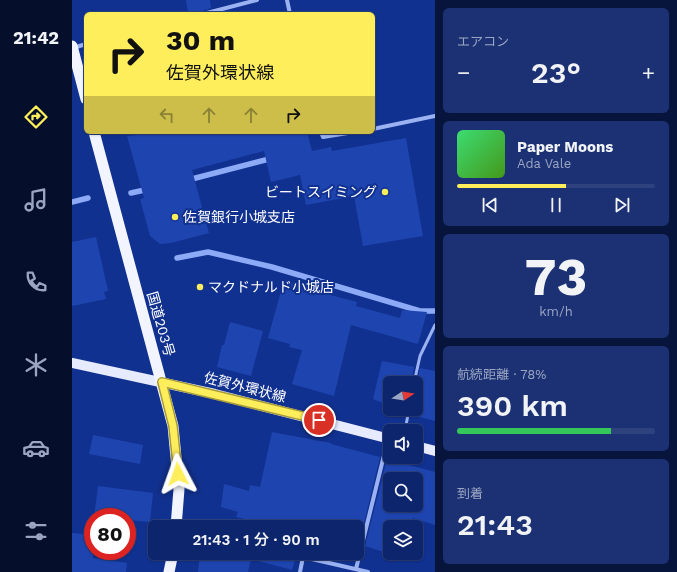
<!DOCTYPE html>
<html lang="ja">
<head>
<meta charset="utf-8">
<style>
	body { margin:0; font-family:"Work Sans","Noto Sans JP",sans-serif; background:#1b3174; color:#f1f3f6; height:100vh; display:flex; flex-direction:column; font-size:15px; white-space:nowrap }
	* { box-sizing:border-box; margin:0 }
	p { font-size:13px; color:#9aa5c2 }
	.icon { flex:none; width:22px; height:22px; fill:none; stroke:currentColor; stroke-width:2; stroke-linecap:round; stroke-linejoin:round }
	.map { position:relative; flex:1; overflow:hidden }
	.sheet { display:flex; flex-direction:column; gap:8px; padding:8px; background:#07143b; width:242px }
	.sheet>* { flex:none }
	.guide { position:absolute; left:12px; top:12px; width:291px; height:122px; border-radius:6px; box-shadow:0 1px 3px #0004,0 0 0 1px #2d427f; background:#ffee5c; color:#111; overflow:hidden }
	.needle { width:26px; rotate:78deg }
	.fabs { position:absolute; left:311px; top:376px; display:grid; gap:8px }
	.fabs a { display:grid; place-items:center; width:40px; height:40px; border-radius:6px; background:#0d256c; box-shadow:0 1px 3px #0004,0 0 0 1px #2d427f; font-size:20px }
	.speed { position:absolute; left:12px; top:508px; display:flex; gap:8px; font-size:20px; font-weight:700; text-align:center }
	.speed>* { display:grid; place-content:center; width:52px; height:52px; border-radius:50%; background:#0d256c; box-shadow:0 1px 3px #0004,0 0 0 1px #2d427f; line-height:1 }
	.speed .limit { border:6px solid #d22; background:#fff; color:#111 }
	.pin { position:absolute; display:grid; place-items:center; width:34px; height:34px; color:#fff; margin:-17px; border:2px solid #fff; border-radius:50%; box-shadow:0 1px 4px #0007 }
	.me { position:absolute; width:44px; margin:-22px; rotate:356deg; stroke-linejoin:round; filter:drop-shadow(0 0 3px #0008) }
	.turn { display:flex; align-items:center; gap:14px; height:84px; padding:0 16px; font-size:18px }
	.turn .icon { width:52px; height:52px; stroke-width:2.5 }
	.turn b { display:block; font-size:28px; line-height:34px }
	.lanes { display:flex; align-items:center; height:38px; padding:0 16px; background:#0003; justify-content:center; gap:20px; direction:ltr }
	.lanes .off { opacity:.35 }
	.big { font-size:30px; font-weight:600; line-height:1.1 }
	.sheet .tile { flex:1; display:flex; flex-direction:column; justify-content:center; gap:6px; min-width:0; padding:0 14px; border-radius:6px; background:#1b3174 }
	.sheet .dial { align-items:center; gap:0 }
	.dial b { font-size:52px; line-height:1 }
	.song { display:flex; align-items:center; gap:12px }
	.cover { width:48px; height:48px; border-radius:6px; background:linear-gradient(135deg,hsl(140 70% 55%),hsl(100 70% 35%)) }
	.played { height:4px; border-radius:2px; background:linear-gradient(90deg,#ffee5c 55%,#2d427f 55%) }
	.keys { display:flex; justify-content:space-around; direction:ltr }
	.heat { display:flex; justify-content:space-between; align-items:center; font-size:22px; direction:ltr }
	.charge { height:6px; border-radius:3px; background:linear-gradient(90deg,#34c759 78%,#2d427f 0) }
	.trip { position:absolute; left:76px; top:520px; width:216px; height:40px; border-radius:6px; background:#0d256c; box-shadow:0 1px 3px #0004,0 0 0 1px #2d427f; font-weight:600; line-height:40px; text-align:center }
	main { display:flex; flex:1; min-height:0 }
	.tab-bar { display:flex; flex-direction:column; width:72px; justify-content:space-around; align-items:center; background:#050f2b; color:#9aa5c2 }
	.tab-bar .icon { width:28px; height:28px }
	.tab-bar .on { color:#ffee5c }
	.tab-bar b { font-size:18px; color:#f1f3f6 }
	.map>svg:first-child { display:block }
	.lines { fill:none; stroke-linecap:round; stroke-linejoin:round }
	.stream { stroke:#8daaf6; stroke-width:5.5 }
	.building { fill:#1e44af; fill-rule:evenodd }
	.service { stroke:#9bb2f2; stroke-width:3 }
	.minor { stroke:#9bb2f2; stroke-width:4 }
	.primary { stroke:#e6ebff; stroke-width:10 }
	.trunk { stroke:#f2f5ff; stroke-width:11 }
	.route-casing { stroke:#a69b3c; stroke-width:10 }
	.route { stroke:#ffee5c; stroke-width:7 }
	.poi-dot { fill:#ffee5c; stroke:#113190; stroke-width:1.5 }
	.labels { text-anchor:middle; stroke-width:4; stroke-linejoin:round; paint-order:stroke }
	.poi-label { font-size:14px; fill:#fff; stroke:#113190; text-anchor:start }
	.street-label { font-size:14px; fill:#fff; stroke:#113190 }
</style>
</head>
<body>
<main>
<nav class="tab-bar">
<b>21:42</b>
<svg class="icon on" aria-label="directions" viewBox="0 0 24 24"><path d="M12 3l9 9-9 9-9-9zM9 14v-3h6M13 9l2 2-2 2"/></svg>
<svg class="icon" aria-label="music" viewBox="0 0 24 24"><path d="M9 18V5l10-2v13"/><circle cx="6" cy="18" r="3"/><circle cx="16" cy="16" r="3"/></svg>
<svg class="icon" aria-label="phone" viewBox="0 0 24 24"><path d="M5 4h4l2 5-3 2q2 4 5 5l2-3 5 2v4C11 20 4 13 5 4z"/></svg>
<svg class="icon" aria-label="climate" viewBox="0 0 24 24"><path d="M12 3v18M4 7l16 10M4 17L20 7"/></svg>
<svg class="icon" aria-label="car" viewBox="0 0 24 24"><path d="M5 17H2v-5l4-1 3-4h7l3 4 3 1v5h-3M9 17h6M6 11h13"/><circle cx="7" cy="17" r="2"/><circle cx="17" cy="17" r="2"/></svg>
<svg class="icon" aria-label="filters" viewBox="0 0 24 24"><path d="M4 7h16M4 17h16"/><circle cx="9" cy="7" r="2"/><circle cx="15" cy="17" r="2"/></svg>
</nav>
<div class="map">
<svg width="363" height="572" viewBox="0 0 363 572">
	<rect width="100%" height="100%" fill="#113190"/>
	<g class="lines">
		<g class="stream">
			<path d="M116 180 201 158"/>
			<path d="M59 193 77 189"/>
			<path d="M0 202 16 198"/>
			<path d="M105 258 136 252 200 267 348 311H363"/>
		</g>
	</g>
	<g class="building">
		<path d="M114 0H138L139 8 130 11 128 14H116Z"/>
		<path d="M73 132H235L240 151 259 147 260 151 334 138 351 236 291 246 282 196 234 205 228 175 199 182 192 151 120 170 137 233 99 243 88 244 78 236 68 199 72 198 55 136 73 134Z"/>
		<path d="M24 237 36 291 32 292 34 299 0 306V242Z"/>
		<path d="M212 280 243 289V291L285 302 284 306 328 318 330 310 355 312 346 344 279 325 262 396 220 384 230 350 217 347 218 344 196 338Z"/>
		<path d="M158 322 191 331 179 376 145 367 150 345H152Z"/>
		<path d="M310 361 342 367 339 383H318V406L301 399Z"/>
		<path d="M348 368 363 371V421L339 415 340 409H344V385Z"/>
		<path d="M200 432 259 443V444L308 457 287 544 285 543V527L261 521 260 527H209L164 517 166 512 149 507 152 484 177 491 178 485 188 487Z"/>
		<path d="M21 435 71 445 68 464 17 454Z"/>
		<path d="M315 459 363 472V525L341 518 337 527H318V553H329L327 557 293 546ZM318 479H344V505H318Z"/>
		<path d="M26 486 81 493 78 522 55 520V517H22Z"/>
		<path d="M0 533 21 535V558L55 563 54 572H0Z"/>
		<path d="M128 553H152L154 556 167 558 170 557V553H225L220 570 179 559 176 572H126Z"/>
	</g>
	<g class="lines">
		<g class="service">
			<path d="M342 383 348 356 363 325"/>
			<path d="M333 431 337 409"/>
		</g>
		<g class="minor">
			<path d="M215 0 218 14"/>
			<path d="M131 14 185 0"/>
			<path d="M1 48 14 44"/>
			<path d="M301 129 363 116"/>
			<path d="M249 132 251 137 282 132"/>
			<path d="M155 553 167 555"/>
			<path d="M284 569 316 439"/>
			<path d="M228 572 231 557 296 572"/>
		</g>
		<g class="primary">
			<path d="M0 363 143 394 318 439"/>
			<path d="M344 446 363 451"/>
		</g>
		<g class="trunk">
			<path d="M0 46 14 99"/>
			<path d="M22 132 101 426 107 489 104 527"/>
			<path d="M97 572 101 553"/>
		</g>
	</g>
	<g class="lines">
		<defs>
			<path id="route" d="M106 474 101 426 90 382 247 420"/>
		</defs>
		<use href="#route" class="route-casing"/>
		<use href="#route" class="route"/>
	</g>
	<g class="poi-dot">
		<circle cx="313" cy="192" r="4"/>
		<circle cx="103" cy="217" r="4"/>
		<circle cx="128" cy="287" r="4"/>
	</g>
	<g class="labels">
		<g class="poi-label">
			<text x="305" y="197" text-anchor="end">ビートスイミング</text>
			<text x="111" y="222">佐賀銀行小城支店</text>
			<text x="136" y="292">マクドナルド小城店</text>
		</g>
		<g class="street-label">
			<text transform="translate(89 324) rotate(74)" y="5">国道203号</text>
			<text transform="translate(173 387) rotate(14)" y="5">佐賀外環状線</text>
		</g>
	</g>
</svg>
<div class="fabs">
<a><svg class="needle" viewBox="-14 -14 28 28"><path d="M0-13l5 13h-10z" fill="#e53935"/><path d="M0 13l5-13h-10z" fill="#9aa5c2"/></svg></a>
<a><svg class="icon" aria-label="sound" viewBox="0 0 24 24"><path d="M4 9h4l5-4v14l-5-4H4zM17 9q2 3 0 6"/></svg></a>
<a><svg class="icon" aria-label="search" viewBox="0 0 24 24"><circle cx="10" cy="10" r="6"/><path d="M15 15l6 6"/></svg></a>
<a><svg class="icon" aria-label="layers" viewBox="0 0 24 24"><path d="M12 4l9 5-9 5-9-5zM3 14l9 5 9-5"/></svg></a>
</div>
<div class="speed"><div class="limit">80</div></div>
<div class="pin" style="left:247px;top:420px;background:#d93025"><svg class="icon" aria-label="arrive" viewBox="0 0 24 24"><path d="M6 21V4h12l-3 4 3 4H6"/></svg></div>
<svg class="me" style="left:106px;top:474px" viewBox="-20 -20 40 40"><path d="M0-17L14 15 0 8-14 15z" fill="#ffee5c" stroke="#fff" stroke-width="4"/></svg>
<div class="trip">21:43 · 1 分 · 90 m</div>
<div class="guide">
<div class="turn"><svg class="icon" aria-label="right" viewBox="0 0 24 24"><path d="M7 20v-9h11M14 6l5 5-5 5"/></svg><div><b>30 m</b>佐賀外環状線</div></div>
<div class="lanes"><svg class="icon off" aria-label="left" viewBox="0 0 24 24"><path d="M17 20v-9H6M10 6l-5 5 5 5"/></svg><svg class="icon off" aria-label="ahead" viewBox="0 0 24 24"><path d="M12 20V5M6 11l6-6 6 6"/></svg><svg class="icon off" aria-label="ahead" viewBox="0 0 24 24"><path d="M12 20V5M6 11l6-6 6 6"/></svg><svg class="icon" aria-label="right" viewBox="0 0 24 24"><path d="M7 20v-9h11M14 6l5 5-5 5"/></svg></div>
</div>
</div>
<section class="sheet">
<div class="tile"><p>エアコン</p>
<div class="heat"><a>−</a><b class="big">23°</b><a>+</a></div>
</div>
<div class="tile">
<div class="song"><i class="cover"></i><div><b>Paper Moons</b><p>Ada Vale</p></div></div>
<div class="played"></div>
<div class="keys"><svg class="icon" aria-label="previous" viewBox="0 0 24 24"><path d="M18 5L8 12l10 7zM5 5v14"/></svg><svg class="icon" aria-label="pause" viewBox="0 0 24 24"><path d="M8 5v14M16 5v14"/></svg><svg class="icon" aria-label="next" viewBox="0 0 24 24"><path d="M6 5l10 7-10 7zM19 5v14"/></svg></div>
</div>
<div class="tile dial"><b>73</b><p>km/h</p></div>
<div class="tile"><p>航続距離 · 78%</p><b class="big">390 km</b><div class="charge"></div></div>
<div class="tile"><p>到着</p><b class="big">21:43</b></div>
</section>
</main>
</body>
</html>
